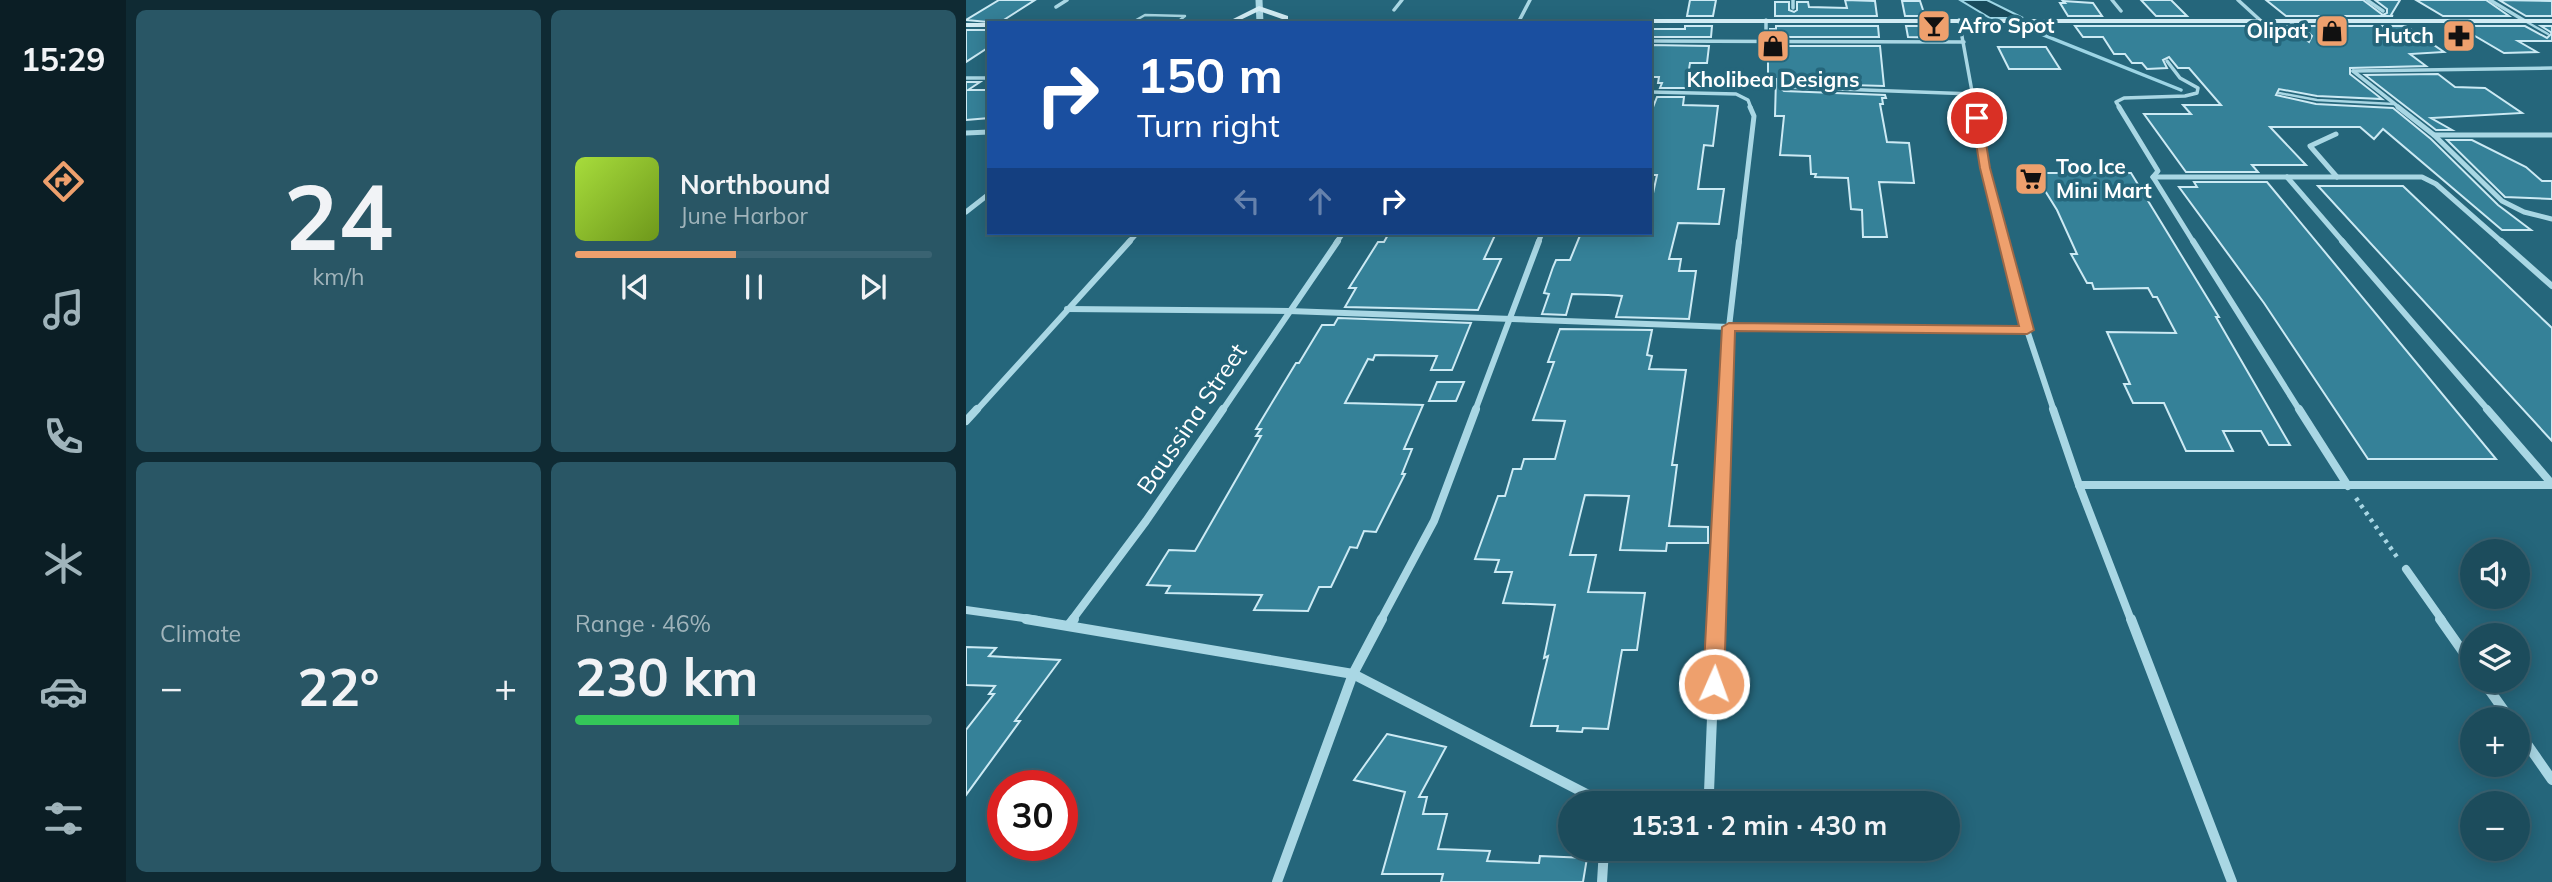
<!DOCTYPE html>
<html lang="en">
<head>
<meta charset="utf-8">
<style>
	body { margin:0; font-family:Mulish,sans-serif; background:#295665; color:#f1f3f6; height:100vh; display:flex; flex-direction:column; font-size:26px; white-space:nowrap }
	* { box-sizing:border-box; margin:0 }
	p { font-size:23px; color:#a0b4bb }
	.icon { flex:none; width:38px; height:38px; fill:none; stroke:currentColor; stroke-width:2; stroke-linecap:round; stroke-linejoin:round }
	.map { position:relative; flex:1; overflow:hidden }
	.side { display:flex; flex-direction:column; gap:10px; padding:10px; background:#0f2a33; width:840px }
	.side>* { flex:none }
	.hud { position:absolute; left:21px; top:21px; width:665px; height:214px; border-radius:0px; box-shadow:0 4px 18px #0003,0 0 0 2px #3a6372; background:#1a4fa0; color:#fff; overflow:hidden }
	.fabs { position:absolute; left:1494px; top:539px; display:grid; gap:14px }
	.fabs a { display:grid; place-items:center; width:70px; height:70px; border-radius:50%; background:#1c4c5c; box-shadow:0 4px 18px #0003,0 0 0 2px #3a6372; font-size:35px }
	.speed { position:absolute; left:21px; top:770px; display:flex; gap:14px; font-size:35px; font-weight:700; text-align:center }
	.speed>* { display:grid; place-content:center; width:91px; height:91px; border-radius:50%; background:#1c4c5c; box-shadow:0 4px 18px #0003,0 0 0 2px #3a6372; line-height:1 }
	.speed .limit { border:10px solid #d22; background:#fff; color:#111 }
	.pin { position:absolute; display:grid; place-items:center; width:60px; height:60px; color:#fff; margin:-30px; border:4px solid #fff; border-radius:50%; box-shadow:0 2px 7px #0007 }
	.me { position:absolute; width:77px; margin:-38px; rotate:2deg; stroke-linejoin:round; filter:drop-shadow(0 0 5px #0008) }
	.turn { display:flex; align-items:center; gap:24px; height:147px; padding:0 35px; font-size:32px }
	.turn .icon { width:91px; height:91px; stroke-width:2.5 }
	.turn b { display:block; font-size:49px; line-height:60px }
	.lanes { display:flex; align-items:center; height:66px; padding:0 35px; background:#0003; justify-content:center; gap:35px; direction:ltr }
	.lanes .off { opacity:.35 }
	.big { font-size:52px; font-weight:700; line-height:1.1 }
	.side .widget { flex:1; display:flex; flex-direction:column; justify-content:center; gap:10px; min-width:0; padding:0 24px; border-radius:10px; background:#295665 }
	.side .dial { align-items:center; gap:0 }
	.dial b { font-size:91px; line-height:1 }
	.song { display:flex; align-items:center; gap:21px }
	.cover { width:84px; height:84px; border-radius:10px; background:linear-gradient(135deg,hsl(80 70% 55%),hsl(80 70% 35%)) }
	.played { height:7px; border-radius:4px; background:linear-gradient(90deg,#eea06d 45%,#3a6372 45%) }
	.keys { display:flex; justify-content:space-around; direction:ltr }
	.heat { display:flex; justify-content:space-between; align-items:center; font-size:38px; direction:ltr }
	.charge { height:10px; border-radius:5px; background:linear-gradient(90deg,#34c759 46%,#3a6372 0) }
	.side .tiles { flex:1; display:grid; gap:10px; grid-template-columns:repeat(2,1fr) }
	.trip { position:absolute; left:592px; top:791px; width:402px; height:70px; border-radius:35px; background:#1c4c5c; box-shadow:0 4px 18px #0003,0 0 0 2px #3a6372; font-weight:700; line-height:70px; text-align:center }
	main { display:flex; flex:1; min-height:0 }
	.tab-bar { display:flex; flex-direction:column; width:126px; justify-content:space-around; align-items:center; background:#0b1e25; color:#a0b4bb }
	.tab-bar .icon { width:49px; height:49px }
	.tab-bar .current { color:#eea06d }
	.tab-bar b { font-size:32px; color:#f1f3f6 }
	.map>svg:first-child { display:block }
	.water { fill:#194b5c; stroke:#9dd5e5; stroke-width:2 }
	.lines { fill:none; stroke-linecap:round; stroke-linejoin:round }
	.stream { stroke:#9dd5e5; stroke-width:3.5 }
	.building { fill:#358198; stroke:#cceaf4; stroke-width:2 }
	.path { stroke:#a9d7e4; stroke-width:4.5; stroke-dasharray:3.5 5; stroke-linecap:butt }
	.service { stroke:#a9d7e4; stroke-width:2.5 }
	.minor-far4 { stroke:#a9d7e4; stroke-width:3.5 }
	.minor-far3 { stroke:#a9d7e4; stroke-width:5 }
	.minor-far2 { stroke:#a9d7e4; stroke-width:6 }
	.minor-far1 { stroke:#a9d7e4; stroke-width:8 }
	.minor { stroke:#a9d7e4; stroke-width:10 }
	.tertiary { stroke:#a9d7e4; stroke-width:7 }
	.secondary { fill:#d2ecf4; fill-rule:evenodd }
	.route { fill:#eea06d; stroke:#9b6847; stroke-width:2 }
	.labels { text-anchor:middle; stroke-width:7; stroke-linejoin:round; paint-order:stroke }
	.far-poi-label { font-size:21px; font-weight:bold; fill:#fff; stroke:#25667b; text-anchor:start }
	.street-label { font-size:24px; fill:#fff; stroke:#25667b }
</style>
</head>
<body>
<main>
<nav class="tab-bar">
<b>15:29</b>
<svg class="icon current" aria-label="directions" viewBox="0 0 24 24"><path d="M12 3l9 9-9 9-9-9zM9 14v-3h6M13 9l2 2-2 2"/></svg>
<svg class="icon" aria-label="music" viewBox="0 0 24 24"><path d="M9 18V5l10-2v13"/><circle cx="6" cy="18" r="3"/><circle cx="16" cy="16" r="3"/></svg>
<svg class="icon" aria-label="phone" viewBox="0 0 24 24"><path d="M5 4h4l2 5-3 2q2 4 5 5l2-3 5 2v4C11 20 4 13 5 4z"/></svg>
<svg class="icon" aria-label="climate" viewBox="0 0 24 24"><path d="M12 3v18M4 7l16 10M4 17L20 7"/></svg>
<svg class="icon" aria-label="car" viewBox="0 0 24 24"><path d="M5 17H2v-5l4-1 3-4h7l3 4 3 1v5h-3M9 17h6M6 11h13"/><circle cx="7" cy="17" r="2"/><circle cx="17" cy="17" r="2"/></svg>
<svg class="icon" aria-label="filters" viewBox="0 0 24 24"><path d="M4 7h16M4 17h16"/><circle cx="9" cy="7" r="2"/><circle cx="15" cy="17" r="2"/></svg>
</nav>
<section class="side">
<div class="tiles">
<div class="widget dial"><b>24</b><p>km/h</p></div>
<div class="widget">
<div class="song"><i class="cover"></i><div><b>Northbound</b><p>June Harbor</p></div></div>
<div class="played"></div>
<div class="keys"><svg class="icon" aria-label="previous" viewBox="0 0 24 24"><path d="M18 5L8 12l10 7zM5 5v14"/></svg><svg class="icon" aria-label="pause" viewBox="0 0 24 24"><path d="M8 5v14M16 5v14"/></svg><svg class="icon" aria-label="next" viewBox="0 0 24 24"><path d="M6 5l10 7-10 7zM19 5v14"/></svg></div>
</div>
<div class="widget"><p>Climate</p>
<div class="heat"><a>−</a><b class="big">22°</b><a>+</a></div>
</div>
<div class="widget"><p>Range · 46%</p><b class="big">230 km</b><div class="charge"></div></div>
</div>
</section>
<div class="map">
<svg width="1586" height="882" viewBox="0 0 1586 882">
	<rect width="100%" height="100%" fill="#25667b"/>
	<path class="water" d="M994 0H1021L1057 18H1024Z"/>
	<g class="lines">
		<path class="stream" d="M1055 26 1215 90"/>
	</g>
	<g class="building">
		<path d="M33 0H69L33 23 0 20Z"/>
		<path d="M724 0H750L747 16H721Z"/>
		<path d="M879 0 909 1 911 16H809V2H823V10L828 12 831 10V2H842L843 7 881 8Z"/>
		<path d="M1175 0H1205L1221 16H1190Z"/>
		<path d="M1300 0H1397L1417 15 1421 13V9L1409 0H1434L1425 15 1427 16H1320Z"/>
		<path d="M1450 0H1520L1543 16H1477Z"/>
		<path d="M1533 0 1586 1V16H1560Z"/>
		<path d="M936 1H954L959 16H939Z"/>
		<path d="M1097 1 1127 3 1136 16H1102L1094 3H1099Z"/>
		<path d="M719 26H746L745 37H684V29H719Z"/>
		<path d="M810 26H912L913 37H804V29H810Z"/>
		<path d="M940 26H975L980 38 942 37Z"/>
		<path d="M1109 26H1323L1343 42 1346 36 1335 26H1440L1478 52 1444 54 1460 66 1384 68V74L1416 99 1351 96 1313 89 1310 95 1350 104 1427 108 1465 139 1532 205 1565 230H1536L1417 129 1408 139 1394 127H1304L1340 165H1286L1292 172H1220L1178 114H1225L1217 105H1255L1223 68H1212L1203 57 1197 60 1201 68 1181 69 1176 63H1166L1159 54H1148L1137 37H1117Z"/>
		<path d="M1492 26H1559L1581 38 1586 33 1575 26H1586V41H1552L1571 52 1538 53Z"/>
		<path d="M0 30H23V47L0 62Z"/>
		<path d="M684 45 743 46 741 63H724L720 88H694L696 83H692L693 77H684Z"/>
		<path d="M802 46H914L918 86 818 83 814 88 818 91 919 95 920 98H916L917 104H914L921 142 943 143 948 183 913 182 921 237H897L896 210 885 209 882 178 849 177 850 174H845L844 156 814 155 818 116H809L810 79H802Z"/>
		<path d="M1032 47H1080L1094 69H1043Z"/>
		<path d="M1472 74 1489 87 1519 88 1556 113 1465 118 1486 130H1470L1399 75Z"/>
		<path d="M0 82H14L2 90H23V118L0 120Z"/>
		<path d="M691 97H718L717 105 752 106 747 146 738 145 732 189H758L753 224 712 223 703 259H715L713 271H730L723 319 650 317 656 296 642 295 606 294 600 315 576 314 583 294 578 293 587 267 590 260H604L615 233H684V207L691 175H684V115Z"/>
		<path d="M1481 140H1506L1560 167 1576 181H1586V199L1539 197Z"/>
		<path d="M1068 173H1165L1253 317H1250L1324 445H1303L1295 431H1257L1267 451H1220L1198 403H1167L1158 384H1164L1141 332 1210 333 1191 297H1187L1182 288 1128 289 1126 283H1121L1105 254H1111L1091 210Z"/>
		<path d="M1228 182H1301L1530 459H1402L1298 303 1213 187H1231Z"/>
		<path d="M1352 186H1437L1586 328V441Z"/>
		<path d="M423 233H530L518 259H535L512 310 379 307 390 288H383L412 242H418Z"/>
		<path d="M372 318 505 323 486 370H465L471 356 409 355 407 360 402 359 379 403 457 405 438 449H446L436 474H439L410 532 398 531 391 548 384 547 365 587H353L342 611 288 610 296 595 200 593 204 586 181 585 203 550 229 551 295 436H290L295 429H290L330 363H333L356 325H368Z"/>
		<path d="M594 329 686 330 681 355 686 356 683 369 720 370 706 465H711L703 526 742 527V543H701L700 551 654 550 663 496 619 495 604 555H630L622 592 679 593 671 650H656L642 729 617 728 616 732 591 731 592 726H565L582 656 578 658 589 605 537 603 546 572H529L533 560 509 559 532 496H539L547 469H555L558 459H589L599 421 567 420 588 362H582Z"/>
		<path d="M471 382H498L490 401H463Z"/>
		<path d="M0 647 30 648 23 656 94 660 49 721H54L0 795V730L28 694H23L29 686 0 685Z"/>
		<path d="M421 734 480 747 453 797H461L457 814H481L472 849 524 851 521 861 573 863 574 856 621 858 617 882H475L477 874H416L439 792 388 780Z"/>
	</g>
	<g class="lines">
		<path class="path" d="M1390 498 1433 560"/>
		<g class="service">
			<path d="M1323 21 1343 38"/>
			<path d="M1559 21 1582 34"/>
			<path d="M165 23 179 15 219 16 210 23"/>
			<path d="M1313 93 1351 100 1427 104"/>
		</g>
		<g class="minor-far4">
			<path d="M827 0V8"/>
			<path d="M1146 0 1155 11"/>
			<path d="M1272 0 1295 21"/>
			<path d="M1401 0 1417 11"/>
			<path d="M1524 0 1559 21"/>
			<path d="M90 7 101 0"/>
			<path d="M428 10 436 0"/>
			<path d="M800 20V40"/>
			<path d="M993 20 1009 108"/>
			<path d="M553 21 564 0"/>
			<path d="M684 41 998 42"/>
			<path d="M1387 71 1434 108"/>
			<path d="M1387 71 1586 68"/>
			<path d="M0 78H23"/>
			<path d="M818 87 1007 94"/>
			<path d="M684 92 770 94 782 100 785 108"/>
			<path d="M1154 108 1150 102 1158 98 1219 96 1231 93 1232 88 1214 78 1201 61"/>
		</g>
		<g class="minor-far3">
			<path d="M1008 107 1019 168 1038 243"/>
			<path d="M1153 107 1192 171 1187 177"/>
			<path d="M1432 107 1468 135 1536 201 1558 212 1586 219"/>
			<path d="M0 133 23 132"/>
			<path d="M1370 134 1344 146 1371 177"/>
			<path d="M1468 135H1586"/>
			<path d="M1187 177H1456L1470 184 1537 243"/>
			<path d="M1187 177 1228 243"/>
			<path d="M1321 177 1378 243"/>
			<path d="M0 212 23 194"/>
			<path d="M162 243 171 233"/>
			<path d="M370 243 377 233"/>
			<path d="M572 243 576 233"/>
			<path d="M773 243 788 116 784 107"/>
		</g>
		<g class="minor-far2">
			<path d="M1038 241 1061 330 1088 411"/>
			<path d="M1227 241 1334 411"/>
			<path d="M1376 241 1523 411"/>
			<path d="M1535 241 1586 286"/>
			<path d="M101 309 323 311 763 327 1061 330"/>
			<path d="M10 411 164 241"/>
			<path d="M256 411 372 241"/>
			<path d="M509 411 573 241"/>
			<path d="M759 411 763 327 773 241"/>
		</g>
		<g class="minor-far1">
			<path d="M1087 409 1113 485 1165 620"/>
			<path d="M1333 409 1382 486"/>
			<path d="M1521 409 1586 484"/>
			<path d="M0 421 11 409"/>
			<path d="M1113 485H1586"/>
			<path d="M1440 569 1476 620"/>
			<path d="M0 610 72 620"/>
			<path d="M106 620 180 521 257 409"/>
			<path d="M415 620 468 521 510 409"/>
			<path d="M750 620 759 409"/>
		</g>
		<g class="minor">
			<path d="M60 619 387 674 638 803"/>
			<path d="M1165 619 1266 882"/>
			<path d="M1474 619 1507 666"/>
			<path d="M103 625 108 619"/>
			<path d="M1517 681 1544 719"/>
			<path d="M1552 731 1586 780"/>
			<path d="M738 803 743 792 750 619"/>
			<path d="M311 882 387 674 416 619"/>
			<path d="M636 882 638 849"/>
		</g>
		<path class="tertiary" d="M293 0 294 23"/>
		<g class="secondary">
			<path d="M293 6 322 16V19H1586V23H286L316 19 293 11 268 23H259Z"/>
			<rect x="0" y="23" width="23" height="4"/>
		</g>
	</g>
	<path class="route" d="M1011 115 1016 118 1024 168 1068 330 1061 334 769 331 758 684 755 689 748 692 740 689 737 684 756 327 763 323 1053 326 1014 168 1006 118Z"/>
	<defs>
		<symbol id="bar-square" viewBox="-11 -11 22 22"><rect x="-9" y="-9" width="18" height="18" rx="4" fill="#eea06d" stroke="#25667b"/><path d="M-6-5H6L.8 .8V4.5H3.5V6h-7V4.5H-.8V.8Z" fill="#111"/></symbol>
		<symbol id="shop-square" viewBox="-11 -11 22 22"><rect x="-9" y="-9" width="18" height="18" rx="4" fill="#eea06d" stroke="#25667b"/><path d="M-5-2.5h2.3a2.7 3.5 0 0 1 5.4 0H5L5.5 6h-11ZM-1.5-2.5h3a1.5 2.3 0 0 0-3 0Z" fill="#111"/></symbol>
		<symbol id="pharmacy-square" viewBox="-11 -11 22 22"><rect x="-9" y="-9" width="18" height="18" rx="4" fill="#eea06d" stroke="#25667b"/><path d="M-2-6h4v4h4v4h-4v4h-4v-4h-4v-4h4Z" fill="#111"/></symbol>
		<symbol id="supermarket-square" viewBox="-11 -11 22 22"><rect x="-9" y="-9" width="18" height="18" rx="4" fill="#eea06d" stroke="#25667b"/><path d="M-6-5.5h2.5l.6 2H6L4.5 2H-2.5L-4.4-4H-6ZM-1.5 3.2a1.3 1.3 0 1 0 .1 0ZM3 3.2a1.3 1.3 0 1 0 .1 0Z" fill="#111"/></symbol>
	</defs>
	<g fill-rule="evenodd">
		<use href="#bar-square" x="949" y="7" width="38" height="38"/>
		<use href="#shop-square" x="1347" y="12" width="38" height="38"/>
		<use href="#pharmacy-square" x="1474" y="17" width="38" height="38"/>
		<use href="#shop-square" x="788" y="27" width="38" height="38"/>
		<use href="#supermarket-square" x="1046" y="160" width="38" height="38"/>
	</g>
	<g class="labels">
		<g class="far-poi-label">
			<text x="992" y="33">Afro Spot</text>
			<text x="1342" y="38" text-anchor="end">Olipat</text>
			<text x="1468" y="43" text-anchor="end">Hutch</text>
			<text x="807" y="87" text-anchor="middle">Kholibea Designs</text>
			<text x="1090" y="174">Too Ice<tspan x="1090" dy="24">Mini Mart</tspan></text>
		</g>
		<g class="street-label">
			<text transform="translate(226 419) rotate(-56)" y="8">Baussina Street</text>
		</g>
	</g>
</svg>
<div class="fabs">
<a><svg class="icon" aria-label="sound" viewBox="0 0 24 24"><path d="M4 9h4l5-4v14l-5-4H4zM17 9q2 3 0 6"/></svg></a>
<a><svg class="icon" aria-label="layers" viewBox="0 0 24 24"><path d="M12 4l9 5-9 5-9-5zM3 14l9 5 9-5"/></svg></a>
<a>+</a>
<a>−</a>
</div>
<div class="speed"><div class="limit">30</div></div>
<div class="pin" style="left:1011px;top:118px;background:#d93025"><svg class="icon" aria-label="arrive" viewBox="0 0 24 24"><path d="M6 21V4h12l-3 4 3 4H6"/></svg></div>
<svg class="me" style="left:748px;top:684px" viewBox="-20 -20 40 40"><circle r="17" fill="#eea06d" stroke="#fff" stroke-width="3"/><path d="M0-11L8 9 0 5-8 9z" fill="#fff"/></svg>
<div class="trip">15:31 · 2 min · 430 m</div>
<div class="hud">
<div class="turn"><svg class="icon" aria-label="right" viewBox="0 0 24 24"><path d="M7 20v-9h11M14 6l5 5-5 5"/></svg><div><b>150 m</b>Turn right</div></div>
<div class="lanes"><svg class="icon off" aria-label="left" viewBox="0 0 24 24"><path d="M17 20v-9H6M10 6l-5 5 5 5"/></svg><svg class="icon off" aria-label="ahead" viewBox="0 0 24 24"><path d="M12 20V5M6 11l6-6 6 6"/></svg><svg class="icon" aria-label="right" viewBox="0 0 24 24"><path d="M7 20v-9h11M14 6l5 5-5 5"/></svg></div>
</div>
</div>
</main>
</body>
</html>
